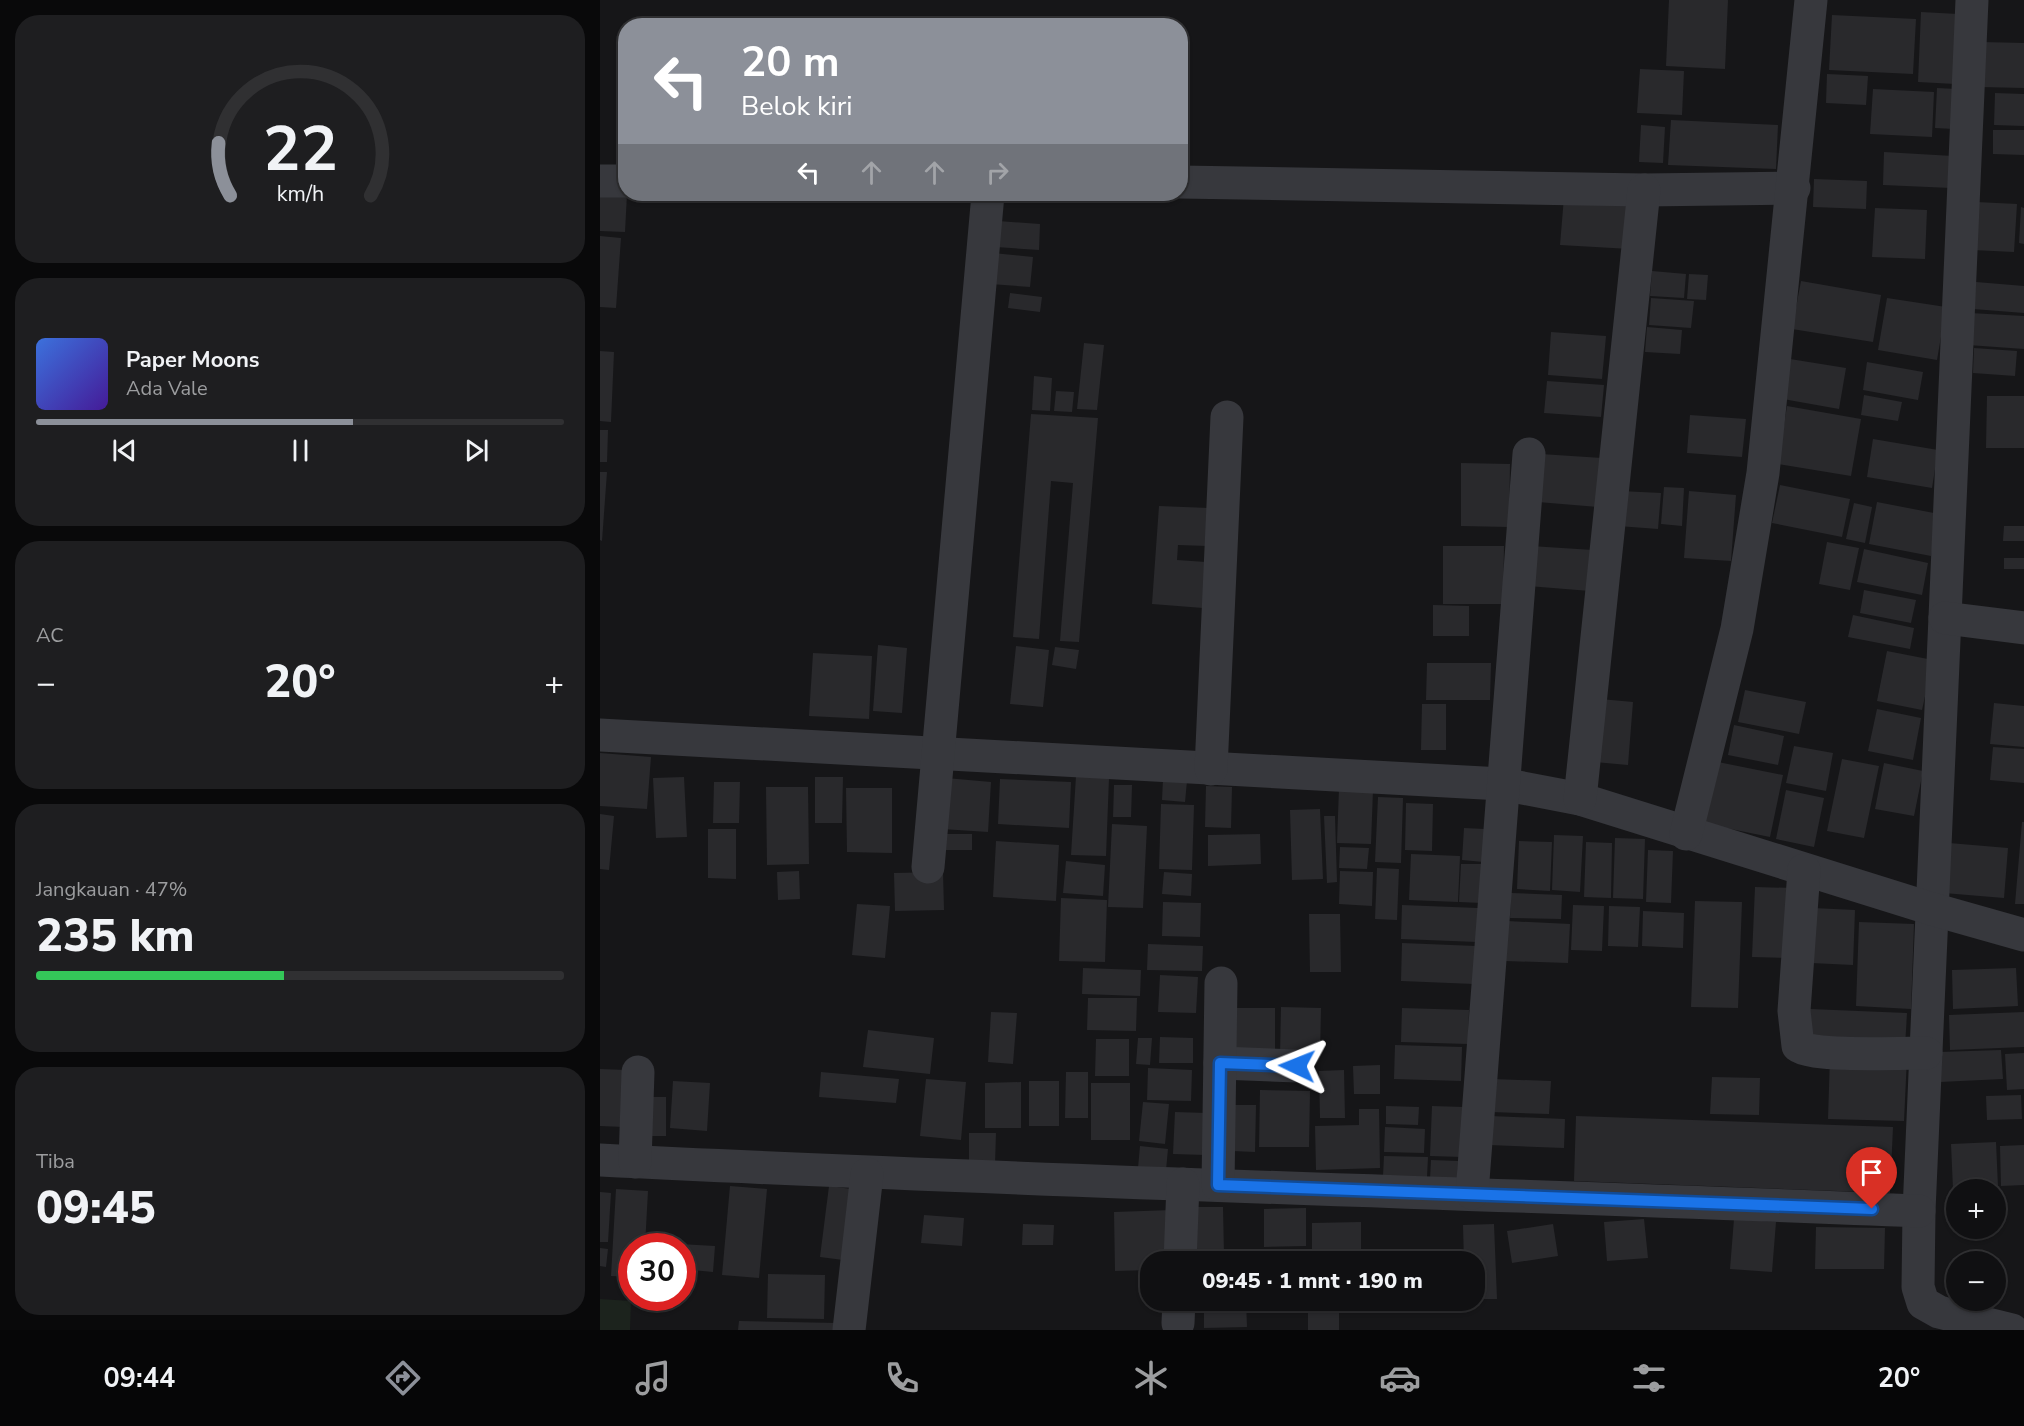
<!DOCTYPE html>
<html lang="id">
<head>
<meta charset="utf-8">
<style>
	body { margin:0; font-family:"Nunito Sans",sans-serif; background:#1e1e20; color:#f1f3f6; height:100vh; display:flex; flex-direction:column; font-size:22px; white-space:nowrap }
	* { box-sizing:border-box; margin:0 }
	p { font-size:20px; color:#9c9d9f }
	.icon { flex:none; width:33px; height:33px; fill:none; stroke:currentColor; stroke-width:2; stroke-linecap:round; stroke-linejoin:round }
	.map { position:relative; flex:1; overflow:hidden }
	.drawer { display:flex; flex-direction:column; gap:15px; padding:15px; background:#09090a; width:600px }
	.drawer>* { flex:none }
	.guide { position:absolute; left:18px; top:18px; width:570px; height:183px; border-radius:24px; box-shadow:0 2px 4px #0004,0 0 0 2px #303032; background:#8c9099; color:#fff; overflow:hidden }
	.buttons { position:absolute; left:1346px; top:1179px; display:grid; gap:12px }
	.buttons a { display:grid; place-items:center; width:60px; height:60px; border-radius:50%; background:#101012; box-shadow:0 2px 4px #0004,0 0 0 2px #303032; font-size:30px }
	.speed { position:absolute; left:18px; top:1233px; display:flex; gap:12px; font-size:30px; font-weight:700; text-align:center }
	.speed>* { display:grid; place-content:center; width:78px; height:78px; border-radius:50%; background:#101012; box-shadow:0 2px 4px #0004,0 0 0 2px #303032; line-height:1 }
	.speed .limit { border:9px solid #d22; background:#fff; color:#111 }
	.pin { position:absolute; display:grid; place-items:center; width:51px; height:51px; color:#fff; margin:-62px -26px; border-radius:50% 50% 50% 0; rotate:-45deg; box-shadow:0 0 6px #0007 }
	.pin .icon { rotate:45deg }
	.me { position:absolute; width:66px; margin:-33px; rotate:272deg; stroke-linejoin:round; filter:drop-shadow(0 0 4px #0008) }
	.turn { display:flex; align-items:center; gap:21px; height:126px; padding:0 24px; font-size:27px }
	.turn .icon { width:78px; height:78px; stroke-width:2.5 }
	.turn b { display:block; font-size:42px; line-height:51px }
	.lanes { display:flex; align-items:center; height:57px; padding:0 24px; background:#0003; justify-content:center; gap:30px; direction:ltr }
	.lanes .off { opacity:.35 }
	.big { font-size:45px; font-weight:800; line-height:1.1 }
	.drawer .card { flex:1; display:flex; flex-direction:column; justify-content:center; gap:9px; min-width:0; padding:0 21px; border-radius:24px; background:#1e1e20 }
	.drawer .dial { align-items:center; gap:0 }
	.dial svg { height:156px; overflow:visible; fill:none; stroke:#303032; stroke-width:7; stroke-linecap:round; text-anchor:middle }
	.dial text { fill:#f1f3f6; stroke:none }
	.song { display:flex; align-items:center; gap:18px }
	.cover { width:72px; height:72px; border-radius:9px; background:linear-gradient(135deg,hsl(220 70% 55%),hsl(260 70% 35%)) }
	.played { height:6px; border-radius:3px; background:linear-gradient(90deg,#8c9099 60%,#303032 60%) }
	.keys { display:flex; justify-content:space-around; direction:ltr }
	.heat { display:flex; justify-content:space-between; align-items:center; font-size:33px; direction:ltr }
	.charge { height:9px; border-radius:4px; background:linear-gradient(90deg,#34c759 47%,#303032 0) }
	.trip { position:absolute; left:540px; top:1251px; width:345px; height:60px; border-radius:24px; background:#101012; box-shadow:0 2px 4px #0004,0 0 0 2px #303032; font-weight:800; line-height:60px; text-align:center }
	.menu { display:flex; height:96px; justify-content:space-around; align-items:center; background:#060607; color:#9c9d9f }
	.menu .icon { width:42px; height:42px }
	.menu .active { color:#8c9099 }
	.menu b { font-size:27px; color:#f1f3f6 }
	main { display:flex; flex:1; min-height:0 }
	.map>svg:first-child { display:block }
	.green { fill:#1c231d }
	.building { fill:#29292c }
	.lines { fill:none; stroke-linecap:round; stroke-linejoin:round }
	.minor { stroke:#37383d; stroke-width:33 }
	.route-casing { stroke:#114b97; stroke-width:15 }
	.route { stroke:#1a73e8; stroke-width:10 }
</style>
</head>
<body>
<main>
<section class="drawer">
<div class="card dial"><svg viewBox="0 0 100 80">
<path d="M14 69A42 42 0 1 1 86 69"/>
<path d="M14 69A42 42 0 0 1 8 42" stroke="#8c9099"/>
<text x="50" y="56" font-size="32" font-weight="700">22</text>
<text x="50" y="72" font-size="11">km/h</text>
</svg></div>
<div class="card">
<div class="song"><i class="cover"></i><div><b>Paper Moons</b><p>Ada Vale</p></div></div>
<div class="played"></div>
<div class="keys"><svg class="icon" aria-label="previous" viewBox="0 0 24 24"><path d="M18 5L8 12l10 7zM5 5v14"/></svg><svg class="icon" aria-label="pause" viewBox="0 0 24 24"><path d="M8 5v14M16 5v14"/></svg><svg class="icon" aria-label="next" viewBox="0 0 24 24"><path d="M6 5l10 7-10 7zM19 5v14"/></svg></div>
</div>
<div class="card"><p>AC</p>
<div class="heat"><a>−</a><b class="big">20°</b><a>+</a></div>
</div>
<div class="card"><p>Jangkauan · 47%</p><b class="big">235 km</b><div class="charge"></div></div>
<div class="card"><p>Tiba</p><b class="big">09:45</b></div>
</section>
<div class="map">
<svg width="1424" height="1330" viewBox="0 0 1424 1330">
	<rect width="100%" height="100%" fill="#161618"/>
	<path class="green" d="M0 1299 31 1301 30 1330H0Z"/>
	<g class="building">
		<path d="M1069 0H1128L1125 69 1066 66Z"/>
		<path d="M1321 12 1358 14 1355 84 1318 82Z"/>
		<path d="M1232 15 1316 19 1313 74 1229 70Z"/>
		<path d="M1382 42 1424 43V88L1380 87Z"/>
		<path d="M1040 69 1084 71 1082 115 1037 113Z"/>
		<path d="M1227 74 1268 76 1266 105 1226 103Z"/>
		<path d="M1337 88 1356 89 1354 129 1335 128Z"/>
		<path d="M1273 89 1334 92 1332 137 1270 134Z"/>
		<path d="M1395 93 1424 94V126L1394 125Z"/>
		<path d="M1071 120 1178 125 1176 169 1068 165Z"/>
		<path d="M1041 125 1065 127 1063 163 1039 162Z"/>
		<path d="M1393 130H1424V155L1393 154Z"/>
		<path d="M1284 152 1353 156 1351 188 1283 185Z"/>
		<path d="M1214 179 1267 181 1266 209 1213 207Z"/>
		<path d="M0 188 27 194 25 232 0 231Z"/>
		<path d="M964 197 1033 201 1030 249 960 245Z"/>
		<path d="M1376 202 1417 204 1414 252 1373 250Z"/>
		<path d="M1421 207 1424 208V244L1419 243Z"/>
		<path d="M1275 208 1327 210 1325 259 1272 257Z"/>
		<path d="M398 221 440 224 439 250 396 247Z"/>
		<path d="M0 236 21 238 16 308 0 307Z"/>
		<path d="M393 253 433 257 430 287 390 284Z"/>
		<path d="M1052 271 1086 274 1084 298 1050 296Z"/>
		<path d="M1089 274 1108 275 1106 300 1087 299Z"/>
		<path d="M1201 281 1281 295 1273 342 1192 329Z"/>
		<path d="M1376 282 1424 286V313L1373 309Z"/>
		<path d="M410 293 442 297 440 312 408 308Z"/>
		<path d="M1051 298 1094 301 1091 328 1049 325Z"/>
		<path d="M1287 298 1346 307 1337 360 1278 350Z"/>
		<path d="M1370 313 1424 316V349L1368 345Z"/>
		<path d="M1047 327 1082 330 1080 354 1045 352Z"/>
		<path d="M951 332 1006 336 1002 379 948 375Z"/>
		<path d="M484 343 504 345 497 410 477 409Z"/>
		<path d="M1374 348 1417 351 1415 376 1373 373Z"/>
		<path d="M0 351 14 352 11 422 0 421Z"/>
		<path d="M1190 359 1246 368 1239 409 1183 399Z"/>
		<path d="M1267 362 1323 372 1318 400 1263 390Z"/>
		<path d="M434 376 452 378 450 411 432 410Z"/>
		<path d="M947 381 1004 385 1001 417 944 413Z"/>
		<path d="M456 391 474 392 472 412 454 411Z"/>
		<path d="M1264 395 1302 402 1298 421 1261 415Z"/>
		<path d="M1387 396H1424V448H1386Z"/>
		<path d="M1187 406 1261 419 1251 476 1178 464Z"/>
		<path d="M431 414 498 418 479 642 460 641 473 483 451 481 439 639 413 637Z"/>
		<path d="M1090 415 1146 419 1142 457 1087 453Z"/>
		<path d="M0 430H8L7 462H0Z"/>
		<path d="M1273 439 1338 450 1332 488 1267 477Z"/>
		<path d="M941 454 1002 458 998 507 938 502Z"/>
		<path d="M861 463 910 464 909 527 861 526Z"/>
		<path d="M0 472H7L2 541 0 540Z"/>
		<path d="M1180 485 1250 499 1242 537 1172 523Z"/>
		<path d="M1064 487 1084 488 1082 526 1061 524Z"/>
		<path d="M1020 491 1061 493 1058 529 1018 526Z"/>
		<path d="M1089 491 1136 495 1131 561 1084 558Z"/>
		<path d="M1277 502 1339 514 1331 556 1269 544Z"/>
		<path d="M1254 503 1272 507 1265 543 1246 539Z"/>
		<path d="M559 506 609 508 607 546 578 545 577 560 606 562 603 608 552 604Z"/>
		<path d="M1404 526H1424V541H1403Z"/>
		<path d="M1227 542 1259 548 1250 590 1219 584Z"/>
		<path d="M843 546H904L903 604H843Z"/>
		<path d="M931 546 993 550 990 591 928 586Z"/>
		<path d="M1264 549 1328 563 1322 595 1257 582Z"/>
		<rect x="1404" y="558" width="20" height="11"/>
		<path d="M1264 590 1316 600 1311 623 1260 613Z"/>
		<path d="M833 605 869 606V636H833Z"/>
		<path d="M1253 615 1314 628 1310 649 1248 637Z"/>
		<path d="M278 645 307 648 302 713 273 711Z"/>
		<path d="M416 646 449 650 443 707 410 704Z"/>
		<path d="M455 647 479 650 476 669 452 665Z"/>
		<path d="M1287 651 1333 660 1322 710 1277 701Z"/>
		<path d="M213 653 272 656 269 719 209 716Z"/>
		<path d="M827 663H891L890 700H826Z"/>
		<path d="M1145 690 1206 702 1199 734 1138 722Z"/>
		<path d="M1000 699 1033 702 1028 765 995 762Z"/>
		<path d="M1394 703 1424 706V747L1390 744Z"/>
		<path d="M822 704H846V750H821Z"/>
		<path d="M1277 709 1321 718 1313 760 1268 751Z"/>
		<path d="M1134 725 1184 736 1178 765 1128 755Z"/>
		<path d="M1194 746 1233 753 1226 791 1186 783Z"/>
		<path d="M1393 747 1424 749V783L1390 780Z"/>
		<path d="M0 753 51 757 47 809 0 806Z"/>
		<path d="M1242 759 1279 766 1264 838 1227 831Z"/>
		<path d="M1113 761 1183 775 1170 837 1101 823Z"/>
		<path d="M1284 763 1323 771 1314 816 1275 809Z"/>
		<path d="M476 776 509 778 506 856 471 855Z"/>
		<path d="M84 777 87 837 56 838 53 778Z"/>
		<path d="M215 777H243L242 823H215Z"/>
		<path d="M346 778 391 782 388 832 342 829Z"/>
		<path d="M400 779 471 782 469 828 398 824Z"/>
		<path d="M563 779 587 781 585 802 562 800Z"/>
		<path d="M114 782H140L139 823H113Z"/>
		<path d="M514 785H532L531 817H513Z"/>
		<path d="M606 786 632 787 631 828 605 827Z"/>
		<path d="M166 787H208L209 864 167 865Z"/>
		<path d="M246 788H292V853L247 852Z"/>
		<path d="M739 788 773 790 771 844 737 843Z"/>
		<path d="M1186 790 1224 798 1214 847 1176 839Z"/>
		<path d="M778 797 803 798 801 863 775 862Z"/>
		<path d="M806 803 833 804 832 851 805 850Z"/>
		<path d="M561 804 594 805 592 870 559 869Z"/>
		<path d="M720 809 723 879 692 880 690 810Z"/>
		<path d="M0 814 14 816 9 870 0 869Z"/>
		<path d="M724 816H735L737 882 727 883Z"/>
		<path d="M1422 822H1424V904H1415Z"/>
		<path d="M512 824 547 826 543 908 508 907Z"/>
		<path d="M864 828 885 829 884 862 862 860Z"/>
		<path d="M108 829H136V879L108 878Z"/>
		<rect x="342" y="834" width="30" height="16"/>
		<path d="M660 834 661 864 608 866V835Z"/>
		<path d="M954 835 983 836 980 892 952 890Z"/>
		<path d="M1015 838 1045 839 1043 899 1013 898Z"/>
		<path d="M396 841 459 845 456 901 393 897Z"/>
		<path d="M919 841 952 842 950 891 917 889Z"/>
		<path d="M986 842 1012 843 1011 898 984 897Z"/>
		<path d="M1349 843 1408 848 1404 898 1344 893Z"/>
		<path d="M740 847 769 848 767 869 739 868Z"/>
		<path d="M1048 850 1073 851 1071 903 1046 902Z"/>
		<path d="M811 854 860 856 858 902 809 900Z"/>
		<path d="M466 861 505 865 503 896 463 893Z"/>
		<path d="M861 864H884L882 903 859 902Z"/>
		<path d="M777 868 799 869 797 920 775 919Z"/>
		<path d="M199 871 200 899 178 900 177 872Z"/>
		<path d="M740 871 773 872 772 906 739 904Z"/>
		<path d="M343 872 344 910 295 911 294 873Z"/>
		<path d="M564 872 592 874 591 896 562 894Z"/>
		<path d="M1155 887 1194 888 1191 958 1152 957Z"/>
		<path d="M911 893 962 895 961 919 910 918Z"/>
		<path d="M461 898 507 900 505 962 459 961Z"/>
		<path d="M1095 901 1142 902 1138 1008 1091 1007Z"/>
		<path d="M563 902 601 903 600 937 562 936Z"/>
		<path d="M257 904 290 906 285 958 252 955Z"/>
		<path d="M802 905 878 908 877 942 801 939Z"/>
		<path d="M973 905 1004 906 1002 951 971 950Z"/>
		<path d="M1009 906 1040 907 1038 947 1008 946Z"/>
		<path d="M1213 908 1255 910 1253 965 1211 963Z"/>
		<path d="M1043 911 1084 913 1083 948 1042 946Z"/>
		<path d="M709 914H740L741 972H710Z"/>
		<path d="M907 921 970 924 968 963 905 961Z"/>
		<path d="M1259 922 1314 924 1311 1009 1256 1006Z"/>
		<path d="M802 943 876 946 874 984 801 981Z"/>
		<path d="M548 944 603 946 602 971 547 970Z"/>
		<path d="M483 968 541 970 540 996 482 994Z"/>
		<path d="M1416 968 1418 1006 1353 1009 1352 970Z"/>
		<path d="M560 975 598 977 596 1013 558 1012Z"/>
		<path d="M488 998H537L536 1031 487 1030Z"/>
		<path d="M681 1007 721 1008 720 1056H680Z"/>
		<path d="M632 1008H675V1052L631 1051Z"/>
		<path d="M802 1008 869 1010 868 1044 801 1042Z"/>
		<path d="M1210 1009 1307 1013 1305 1047 1209 1043Z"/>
		<path d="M391 1012 417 1013 413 1064 388 1062Z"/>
		<path d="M1424 1012V1047L1350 1050 1349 1015Z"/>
		<path d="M268 1030 334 1038 330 1074 263 1067Z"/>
		<path d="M560 1037 593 1038V1063H559Z"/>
		<path d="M538 1038H552L550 1065 536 1064Z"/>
		<path d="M496 1039H529V1076H495Z"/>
		<path d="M795 1045 862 1047 861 1081 794 1079Z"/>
		<path d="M1401 1050 1403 1079 1340 1082 1339 1052Z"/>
		<path d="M1424 1053V1089L1407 1090 1405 1054Z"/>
		<path d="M1230 1055 1307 1057 1304 1121 1228 1119Z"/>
		<path d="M780 1065V1094H754L753 1066Z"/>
		<path d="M548 1068 592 1070 591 1101 547 1100Z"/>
		<path d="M0 1069 26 1070 24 1127 0 1126Z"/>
		<path d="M744 1070 745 1118H720L719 1071Z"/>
		<path d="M221 1072 299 1079 296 1103 219 1097Z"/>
		<path d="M466 1072H488V1118H465Z"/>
		<path d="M1112 1077 1160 1078 1159 1115 1110 1114Z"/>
		<path d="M326 1079 366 1082 361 1140 320 1136Z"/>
		<path d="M892 1079 951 1081 949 1114 891 1112Z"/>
		<path d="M73 1081 110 1083 107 1131 70 1128Z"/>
		<rect x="429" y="1081" width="30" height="45"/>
		<path d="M421 1082V1128H385V1083Z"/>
		<rect x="491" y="1083" width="39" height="57"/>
		<path d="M660 1090 710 1091 709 1147H659Z"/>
		<path d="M1421 1095 1422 1119 1387 1120 1386 1096Z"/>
		<path d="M45 1097H66V1136H44Z"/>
		<path d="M543 1102 569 1104 565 1144 539 1141Z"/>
		<path d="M633 1105H656L655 1152 632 1151Z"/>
		<path d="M786 1106 819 1107 818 1125 786 1124Z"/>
		<path d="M832 1106 864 1107 862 1157 830 1156Z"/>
		<path d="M759 1109H779L780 1168 716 1170 715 1126 759 1125Z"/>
		<path d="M575 1112 607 1113 605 1155 573 1154Z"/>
		<path d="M890 1116 965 1119 964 1148 889 1145Z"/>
		<path d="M976 1116 1293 1127 1290 1193 974 1181Z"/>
		<path d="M785 1127 825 1129 824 1153 784 1152Z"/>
		<path d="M369 1133H396L395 1164H369Z"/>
		<path d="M1396 1142 1398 1187 1353 1189 1351 1144Z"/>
		<path d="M1424 1145V1185L1401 1186 1400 1146Z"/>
		<path d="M540 1146 568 1149 566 1170 538 1168Z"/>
		<path d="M784 1156 828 1157 827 1177 783 1176Z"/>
		<path d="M831 1160 858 1161 857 1180 830 1179Z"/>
		<path d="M130 1186 167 1189 159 1278 122 1275Z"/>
		<path d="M229 1186 259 1190 251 1261 220 1257Z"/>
		<path d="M16 1189 48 1191 45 1246H32V1277L11 1276Z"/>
		<path d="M0 1192 11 1193 8 1242H0Z"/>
		<path d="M589 1207H623L624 1255 589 1256Z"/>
		<path d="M706 1208V1246L664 1247V1209Z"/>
		<path d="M572 1210 573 1262H550V1270L515 1271 514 1212Z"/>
		<path d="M324 1215 364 1218 362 1246 321 1243Z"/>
		<path d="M1044 1219 1048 1258 1007 1261 1004 1222Z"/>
		<path d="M1134 1219 1176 1222 1172 1272 1130 1269Z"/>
		<path d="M761 1222V1262H712V1223Z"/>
		<path d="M423 1224 454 1225 453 1245H422Z"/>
		<path d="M894 1224 897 1299H874V1262H864L863 1225Z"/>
		<path d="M953 1224 958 1256 912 1263 907 1231Z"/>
		<path d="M1216 1227 1285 1228 1284 1269H1215Z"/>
		<path d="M62 1243 115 1246 113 1272 82 1269V1246H62Z"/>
		<path d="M0 1248 8 1249 6 1267 0 1266Z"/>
		<path d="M702 1256V1262H653V1257Z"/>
		<path d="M168 1274 225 1275 224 1319 167 1318Z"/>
		<path d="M604 1300H646L647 1327 604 1328Z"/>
		<path d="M654 1300H703V1307L654 1308Z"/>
		<rect x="708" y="1300" width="31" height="30"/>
		<path d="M139 1321 237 1323V1330H138Z"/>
	</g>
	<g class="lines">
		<g class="minor">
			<path d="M1372 0 1319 1211 1318 1287 1323 1303 1339 1312 1412 1330"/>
			<path d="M0 181H26"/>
			<path d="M580 182 1044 190 1194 188"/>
			<path d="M1345 618 1424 628"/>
			<path d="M0 735 902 784 980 799 1332 909 1424 935"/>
			<path d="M611 769 627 417"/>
			<path d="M980 799 1044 190"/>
			<path d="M1086 834 1137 629 1163 473 1211 0"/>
			<path d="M328 867 388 194"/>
			<path d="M1204 870 1194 1011 1198 1046C1211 1057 1303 1053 1326 1053"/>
			<path d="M620 1063 697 1066"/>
			<path d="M0 1160C439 1182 879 1193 1319 1211"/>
			<path d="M35 1162 38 1072"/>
			<path d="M618 1185 621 983"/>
			<path d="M872 1193 929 454"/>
			<path d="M580 1262 583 1184"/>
			<path d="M578 1323 579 1300"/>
			<path d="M249 1330 267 1174"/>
		</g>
	</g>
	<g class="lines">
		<defs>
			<path id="route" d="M697 1066 620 1063 618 1185 1272 1209"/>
		</defs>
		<use href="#route" class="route-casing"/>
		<use href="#route" class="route"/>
	</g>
</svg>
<div class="buttons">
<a>+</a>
<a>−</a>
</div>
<div class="speed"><div class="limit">30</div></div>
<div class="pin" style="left:1272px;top:1209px;background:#d93025"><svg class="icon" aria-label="arrive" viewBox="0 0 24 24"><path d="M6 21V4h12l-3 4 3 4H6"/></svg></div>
<svg class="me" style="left:697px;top:1066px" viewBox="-20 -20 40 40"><path d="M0-17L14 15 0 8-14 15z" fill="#1a73e8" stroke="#fff" stroke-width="4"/></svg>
<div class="trip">09:45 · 1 mnt · 190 m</div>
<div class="guide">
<div class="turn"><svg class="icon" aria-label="left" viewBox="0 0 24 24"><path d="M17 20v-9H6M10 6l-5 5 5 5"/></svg><div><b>20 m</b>Belok kiri</div></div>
<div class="lanes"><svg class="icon" aria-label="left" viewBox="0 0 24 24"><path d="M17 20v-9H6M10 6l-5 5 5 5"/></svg><svg class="icon off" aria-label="ahead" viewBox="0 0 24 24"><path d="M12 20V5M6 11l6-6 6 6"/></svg><svg class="icon off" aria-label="ahead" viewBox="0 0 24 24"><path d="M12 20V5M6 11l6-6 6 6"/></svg><svg class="icon off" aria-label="right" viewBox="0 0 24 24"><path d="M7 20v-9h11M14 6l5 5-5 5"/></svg></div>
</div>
</div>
</main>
<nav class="menu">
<b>09:44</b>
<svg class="icon active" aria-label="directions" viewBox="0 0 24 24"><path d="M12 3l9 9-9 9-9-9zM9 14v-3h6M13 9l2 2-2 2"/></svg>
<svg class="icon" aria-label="music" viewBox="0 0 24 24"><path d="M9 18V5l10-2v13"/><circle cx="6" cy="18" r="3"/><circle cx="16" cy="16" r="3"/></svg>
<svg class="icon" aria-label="phone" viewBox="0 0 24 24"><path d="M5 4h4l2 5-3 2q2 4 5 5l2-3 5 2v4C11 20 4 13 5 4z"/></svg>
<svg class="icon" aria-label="climate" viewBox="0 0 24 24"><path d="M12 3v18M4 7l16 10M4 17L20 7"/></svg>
<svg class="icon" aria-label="car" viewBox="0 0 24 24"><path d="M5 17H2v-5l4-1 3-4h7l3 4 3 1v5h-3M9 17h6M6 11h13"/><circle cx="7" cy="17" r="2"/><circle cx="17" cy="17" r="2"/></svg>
<svg class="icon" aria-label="filters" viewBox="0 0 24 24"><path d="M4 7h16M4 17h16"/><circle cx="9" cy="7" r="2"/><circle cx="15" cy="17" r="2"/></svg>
<b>20°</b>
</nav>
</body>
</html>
